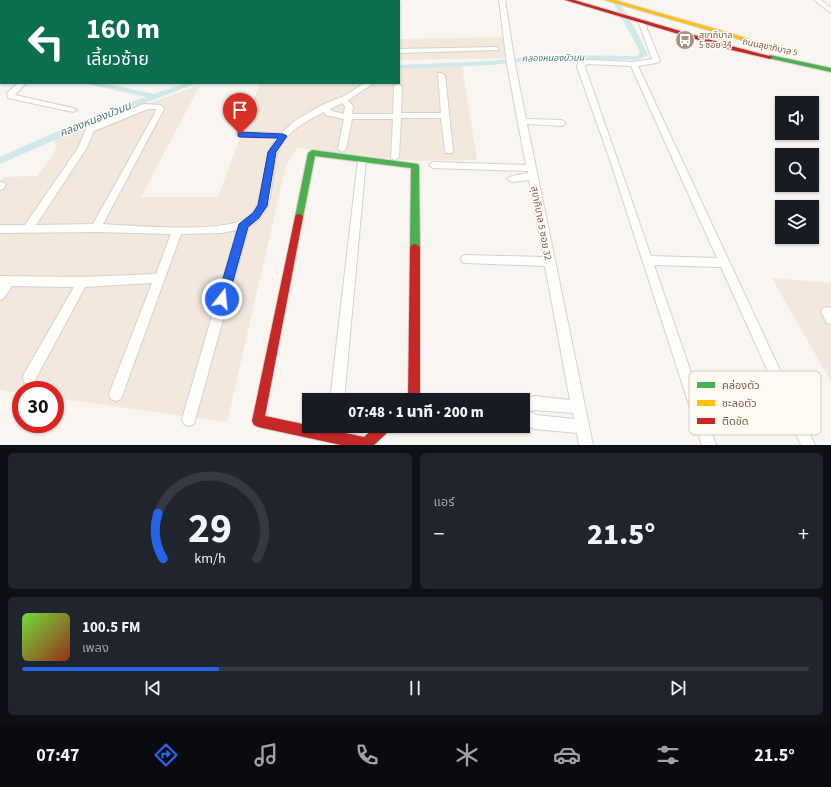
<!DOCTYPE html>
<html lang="th">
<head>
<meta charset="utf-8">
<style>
	body { margin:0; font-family:"Source Sans 3","Noto Sans Thai",sans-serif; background:#20242c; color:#f1f3f6; height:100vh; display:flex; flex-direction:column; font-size:15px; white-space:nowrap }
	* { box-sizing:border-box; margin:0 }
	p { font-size:13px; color:#9ea1a6 }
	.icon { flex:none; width:22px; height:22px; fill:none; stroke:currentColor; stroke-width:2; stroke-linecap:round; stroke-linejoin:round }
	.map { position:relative; height:445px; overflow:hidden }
	.details { display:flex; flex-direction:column; gap:8px; padding:8px; background:#0d0f14; flex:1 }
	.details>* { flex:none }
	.hud { position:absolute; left:0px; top:0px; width:400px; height:84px; box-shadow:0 1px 3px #0004; background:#0b6e4f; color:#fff; overflow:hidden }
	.tools { position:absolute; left:775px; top:96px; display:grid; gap:8px }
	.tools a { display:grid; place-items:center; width:44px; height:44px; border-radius:0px; background:#171b24; box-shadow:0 1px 3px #0004; font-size:20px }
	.speed { position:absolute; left:12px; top:381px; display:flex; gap:8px; font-size:20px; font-weight:700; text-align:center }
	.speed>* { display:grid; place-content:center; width:52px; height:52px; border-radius:50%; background:#171b24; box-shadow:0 1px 3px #0004; line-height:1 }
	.speed .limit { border:6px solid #d22; background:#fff; color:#111 }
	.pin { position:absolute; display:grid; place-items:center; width:34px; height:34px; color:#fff; margin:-41px -17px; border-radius:50% 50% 50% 0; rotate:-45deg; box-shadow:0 0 4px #0007 }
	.pin .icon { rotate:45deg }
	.me { position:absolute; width:44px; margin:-22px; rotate:16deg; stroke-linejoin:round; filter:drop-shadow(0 0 3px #0008) }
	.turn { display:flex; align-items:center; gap:14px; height:84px; padding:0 20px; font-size:18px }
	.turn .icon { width:52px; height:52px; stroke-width:2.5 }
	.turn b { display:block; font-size:28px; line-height:34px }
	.big { font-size:30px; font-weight:800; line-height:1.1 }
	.details .widget { flex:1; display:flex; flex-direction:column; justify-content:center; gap:6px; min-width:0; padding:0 14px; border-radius:6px; background:#20242c }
	.details .dial { align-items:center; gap:0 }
	.dial svg { height:104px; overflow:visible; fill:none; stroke:#363941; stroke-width:7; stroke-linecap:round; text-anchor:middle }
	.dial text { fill:#f1f3f6; stroke:none }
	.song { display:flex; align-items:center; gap:12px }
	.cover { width:48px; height:48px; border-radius:6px; background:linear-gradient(135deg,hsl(100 70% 55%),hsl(10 70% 35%)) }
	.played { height:4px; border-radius:2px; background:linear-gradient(90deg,#2563eb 25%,#363941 25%) }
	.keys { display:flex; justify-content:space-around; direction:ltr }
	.heat { display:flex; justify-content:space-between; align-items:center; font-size:22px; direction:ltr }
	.details .tiles { flex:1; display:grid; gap:8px; grid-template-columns:1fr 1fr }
	.widget:last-child { grid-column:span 2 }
	.trip { position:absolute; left:302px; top:393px; width:228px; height:40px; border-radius:0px; background:#171b24; box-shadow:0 1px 3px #0004; font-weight:800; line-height:40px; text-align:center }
	.dock { display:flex; height:64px; justify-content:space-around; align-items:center; background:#090b0e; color:#9ea1a6 }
	.dock .icon { width:28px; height:28px }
	.dock .active { color:#2563eb }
	.dock b { font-size:18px; color:#f1f3f6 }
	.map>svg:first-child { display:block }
	.residential { fill:#f2e8de }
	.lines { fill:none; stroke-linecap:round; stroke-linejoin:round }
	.canal { fill:#d0e8ea; fill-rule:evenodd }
	.street-casing { stroke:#d7d1cb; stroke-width:2 }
	.fast-casing { stroke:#d9d2cb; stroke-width:2 }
	.slow-casing { stroke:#d9d2cb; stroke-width:2 }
	.jam-casing { stroke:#d9d2cb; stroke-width:2 }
	.street { fill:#fefefd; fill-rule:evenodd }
	.fast { fill:#4caf50; fill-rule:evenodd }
	.slow { fill:#ffc107; fill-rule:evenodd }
	.jam { fill:#c62828; fill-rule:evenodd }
	.route { fill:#2563eb; stroke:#184099 }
	.labels { text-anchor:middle; stroke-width:3; stroke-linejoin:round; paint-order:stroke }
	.far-poi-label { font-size:9px; fill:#7a5c4d; stroke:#fffaf3; text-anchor:start }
	.far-street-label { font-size:9px; fill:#7a5c4d; stroke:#fffaf3 }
	.far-water-label { font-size:9px; font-style:italic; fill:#437c86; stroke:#fffaf3 }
	.street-label { font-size:10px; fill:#7a5c4d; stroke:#fffaf3 }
	.water-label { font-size:11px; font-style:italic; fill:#437c86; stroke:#fffaf3 }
	.key { fill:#fffaf3; stroke:#d7cbc1; stroke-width:1 }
	.key-label { font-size:11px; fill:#7a5c4d }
</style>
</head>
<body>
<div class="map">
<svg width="831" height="445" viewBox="0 0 831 445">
	<rect width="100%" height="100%" fill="#f9f5f0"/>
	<g class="residential">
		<path d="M504 37 506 58 399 60V39Z"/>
		<path d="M462 66 477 160 415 161 297 148 286 166 227 422 55 398V390H21V393L0 390V181L4 177 37 176 53 155 56 146 54 137 200 85 141 197H218L260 83H399V69Z"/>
		<path d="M772 278 831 283V382Z"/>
	</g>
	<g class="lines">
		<g class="canal">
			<path d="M612 0H618L638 34 648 55 638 60 550 59 491 65 399 69V65L491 61 550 55 637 56 640 54 638 48Z"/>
			<rect x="0" y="62" width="1" height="4"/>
			<path d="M88 83H103L154 94 186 83H197L98 121 0 164V157C48 135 97 114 146 97L92 85Z"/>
		</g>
		<defs>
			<g id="street">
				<rect x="238" y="0" width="6" height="1"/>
				<rect x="332" y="0" width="6" height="1"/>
				<path d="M499 0H505L515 64 526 119 562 120 566 123 562 126 527 124 593 445H579L577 433 534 429 523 423V400L534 396 570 400 545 266 466 263 462 262 461 259 462 256 466 255 544 257 529 180 512 182 507 179 512 176 528 173V171L433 168 429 165 433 162 526 165 507 64ZM534 410 573 413 574 419 536 415 529 411Z"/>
				<path d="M814 0H821L831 8V13Z"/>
				<path d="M0 13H1L0 18Z"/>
				<path d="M641 19 644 21 660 61 656 63 638 66 815 445H801L721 267 654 265 716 445H702L611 163 577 67 579 61 589 60 634 62 652 59 638 21ZM589 64 631 66 717 258 651 256 585 67V65Z"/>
				<path d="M496 47 498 48V50L399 53V49Z"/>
				<path d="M438 73H441L445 75 453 151 452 153H446L445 151 441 118H401L399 157 395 160 391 157 393 119H352L346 149 342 152 338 149 344 119 326 115 324 112C309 120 292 128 282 143 266 167 281 213 249 226L194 424 189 426 184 424 182 419 237 230 221 233 181 234 121 399 116 401 111 399 109 394 152 283 85 287 34 382 29 384 24 382 23 378 24 374 74 287 12 286 4 298 0 300V276L82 277 156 274 171 234 97 232 0 233V225H25L78 148 87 127 144 104 161 105 164 109 103 224C135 226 220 233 245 219 250 216 255 210 257 205 267 183 262 159 276 138L240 137 237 136 236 134 237 132 281 133 296 120 322 105 344 96 365 83H374L348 100 353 106 352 114H393L394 86 398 84 402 86 401 113H441ZM342 103 345 106 344 114 332 111 330 109ZM148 109H156L154 115 93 224 36 225 86 149 94 131Z"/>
				<path d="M18 83H26L15 95 73 108 77 110 73 112 8 98 7 93Z"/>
				<path d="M362 157 366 160 344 400H330L358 160Z"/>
				<path d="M0 182 4 183 6 185 3 189 0 190Z"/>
				<path d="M827 307 831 308V324L827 323 821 312 823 308Z"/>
			</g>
			<g id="fast">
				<path d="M770 55 831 68V72L768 58 767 57Z"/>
				<path d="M312 150 418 164 419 166 420 248 418 251H412L410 248 411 168 315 156 303 217 302 219H296L295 217 308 153Z"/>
			</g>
			<path id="slow" d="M605 0H614L736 35 779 50 774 51 732 37Z"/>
			<g id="jam">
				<path d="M565 0H574L735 47 773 57 770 59 732 50Z"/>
				<path d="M299 214 302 215 303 217 265 416 364 437 377 426H392L390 430 374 445H341L258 427 254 425 252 421 295 217 296 215Z"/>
				<path d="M415 244 418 245 420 248V400H408L410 248 412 245Z"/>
			</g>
		</defs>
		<use href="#street" class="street-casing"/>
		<use href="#fast" class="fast-casing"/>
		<use href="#slow" class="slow-casing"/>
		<use href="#jam" class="jam-casing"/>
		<use href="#street" class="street"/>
		<use href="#fast" class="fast"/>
		<use href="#slow" class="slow"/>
		<use href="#jam" class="jam"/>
	</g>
	<path class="route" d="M238 132 283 134 287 136 276 152 267 206 259 218 248 227 228 299 226 303 222 304 219 303 217 299 239 224 253 213 258 205 268 152 278 138 240 137 238 136Z"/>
	<defs>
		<symbol id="bus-disc" viewBox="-11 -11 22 22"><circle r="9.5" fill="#a69286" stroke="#fffaf3"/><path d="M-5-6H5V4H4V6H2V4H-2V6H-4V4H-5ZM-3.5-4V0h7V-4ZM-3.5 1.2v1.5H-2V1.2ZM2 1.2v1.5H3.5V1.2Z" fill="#fff"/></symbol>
	</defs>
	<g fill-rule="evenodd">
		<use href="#bus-disc" x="674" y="29" width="22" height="22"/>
	</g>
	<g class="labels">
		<g class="far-poi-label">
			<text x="699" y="38">สุขาภิบาล<tspan x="699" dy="10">5 ซอย 34</tspan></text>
		</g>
		<g class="far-street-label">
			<text transform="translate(770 47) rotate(12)" y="3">ถนนสุขาภิบาล 5</text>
		</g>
		<g class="far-water-label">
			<text transform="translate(553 58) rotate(-1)" y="3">คลองหนองบัวมน</text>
		</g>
		<g class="street-label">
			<text transform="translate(542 223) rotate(79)" y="4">สุขาภิบาล 5 ซอย 32</text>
		</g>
		<g class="water-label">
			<text transform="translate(95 119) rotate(-22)" y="4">คลองหนองบัวมน</text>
		</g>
	</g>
	<rect x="689" y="371" width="132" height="64" rx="6" class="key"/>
	<rect x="697" y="382" width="18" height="6" fill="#4caf50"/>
	<rect x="697" y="400" width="18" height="6" fill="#ffc107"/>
	<rect x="697" y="418" width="18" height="6" fill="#c62828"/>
	<g class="key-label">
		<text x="722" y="389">คล่องตัว</text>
		<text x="722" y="407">ชะลอตัว</text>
		<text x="722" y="425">ติดขัด</text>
	</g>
</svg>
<div class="tools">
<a><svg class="icon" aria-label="sound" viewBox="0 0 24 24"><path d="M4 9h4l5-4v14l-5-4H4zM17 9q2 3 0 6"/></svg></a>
<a><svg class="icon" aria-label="search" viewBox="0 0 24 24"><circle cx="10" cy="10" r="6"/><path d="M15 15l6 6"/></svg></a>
<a><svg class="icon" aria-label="layers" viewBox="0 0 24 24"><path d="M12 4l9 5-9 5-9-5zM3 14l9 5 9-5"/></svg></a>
</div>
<div class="speed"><div class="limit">30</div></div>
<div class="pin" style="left:240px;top:134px;background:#d93025"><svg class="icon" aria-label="arrive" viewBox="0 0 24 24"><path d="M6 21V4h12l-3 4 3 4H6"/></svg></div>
<svg class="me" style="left:222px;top:299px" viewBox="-20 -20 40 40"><circle r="17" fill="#2563eb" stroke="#fff" stroke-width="3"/><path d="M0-11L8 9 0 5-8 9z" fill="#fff"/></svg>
<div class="trip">07:48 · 1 นาที · 200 m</div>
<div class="hud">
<div class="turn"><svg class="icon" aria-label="left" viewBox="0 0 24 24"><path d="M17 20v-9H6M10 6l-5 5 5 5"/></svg><div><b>160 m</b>เลี้ยวซ้าย</div></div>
</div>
</div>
<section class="details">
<div class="tiles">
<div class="widget dial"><svg viewBox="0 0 100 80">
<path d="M14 69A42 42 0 1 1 86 69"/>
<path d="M14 69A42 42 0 0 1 10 34" stroke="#2563eb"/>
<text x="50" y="56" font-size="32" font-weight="700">29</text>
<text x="50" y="72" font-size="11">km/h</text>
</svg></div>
<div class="widget"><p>แอร์</p>
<div class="heat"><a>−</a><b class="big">21.5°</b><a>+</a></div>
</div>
<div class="widget">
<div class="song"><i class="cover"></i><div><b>100.5 FM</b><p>เพลง</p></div></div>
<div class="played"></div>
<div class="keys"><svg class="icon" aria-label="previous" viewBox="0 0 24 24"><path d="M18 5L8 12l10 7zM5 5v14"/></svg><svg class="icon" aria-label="pause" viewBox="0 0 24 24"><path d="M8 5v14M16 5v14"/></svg><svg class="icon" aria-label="next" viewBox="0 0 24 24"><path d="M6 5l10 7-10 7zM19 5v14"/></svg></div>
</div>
</div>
</section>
<nav class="dock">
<b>07:47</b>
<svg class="icon active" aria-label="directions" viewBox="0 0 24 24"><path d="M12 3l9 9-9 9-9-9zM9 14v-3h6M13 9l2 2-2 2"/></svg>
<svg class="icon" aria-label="music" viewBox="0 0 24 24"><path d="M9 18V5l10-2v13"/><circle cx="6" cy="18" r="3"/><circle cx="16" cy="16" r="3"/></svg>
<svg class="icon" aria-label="phone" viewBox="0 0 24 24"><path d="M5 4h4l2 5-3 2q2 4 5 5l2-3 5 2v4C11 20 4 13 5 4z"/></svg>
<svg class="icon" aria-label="climate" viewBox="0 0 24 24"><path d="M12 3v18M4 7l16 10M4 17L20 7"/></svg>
<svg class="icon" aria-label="car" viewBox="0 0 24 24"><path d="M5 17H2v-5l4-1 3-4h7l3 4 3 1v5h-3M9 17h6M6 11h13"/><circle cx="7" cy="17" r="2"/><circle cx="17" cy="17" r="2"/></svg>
<svg class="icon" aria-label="filters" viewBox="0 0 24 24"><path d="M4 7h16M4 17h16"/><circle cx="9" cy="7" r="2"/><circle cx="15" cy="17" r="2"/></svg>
<b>21.5°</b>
</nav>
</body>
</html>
